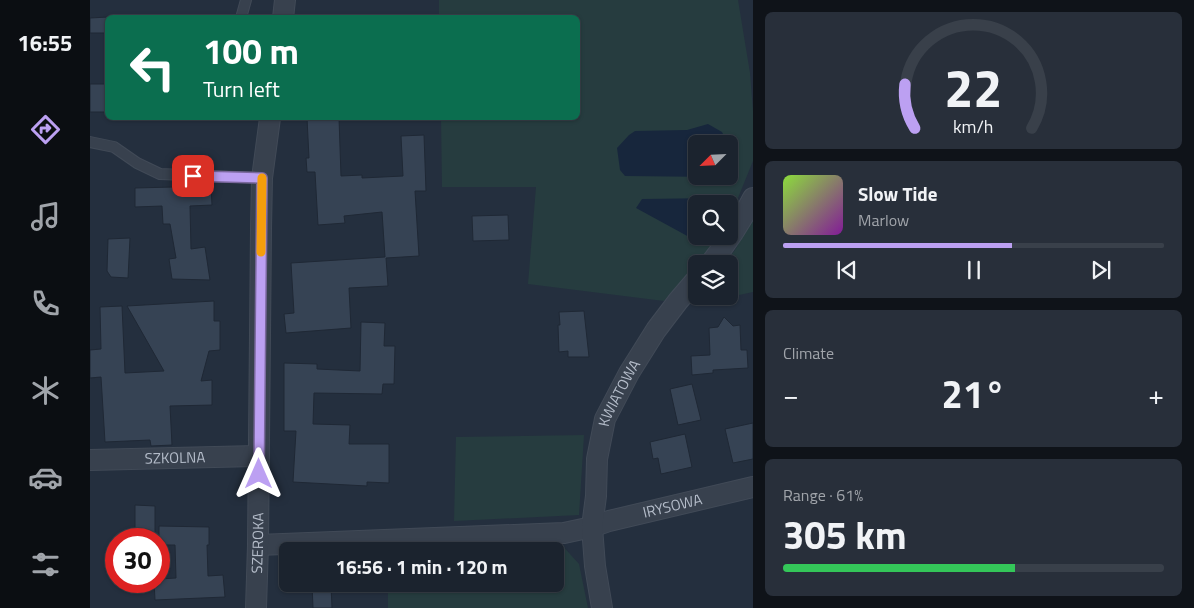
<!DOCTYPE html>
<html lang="en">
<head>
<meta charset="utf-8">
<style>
	body { margin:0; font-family:"Titillium Web",sans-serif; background:#282f3a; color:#f1f3f6; height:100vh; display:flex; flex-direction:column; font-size:19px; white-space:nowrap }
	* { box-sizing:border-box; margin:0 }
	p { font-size:16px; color:#a0a4aa }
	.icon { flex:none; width:28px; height:28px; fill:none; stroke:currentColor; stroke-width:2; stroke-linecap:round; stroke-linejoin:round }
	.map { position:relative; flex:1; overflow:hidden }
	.details { display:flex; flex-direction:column; gap:12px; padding:12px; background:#0f1319; width:441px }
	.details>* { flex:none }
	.top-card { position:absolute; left:15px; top:15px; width:475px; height:105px; border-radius:8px; box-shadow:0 1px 4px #0004,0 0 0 1px #39404a; background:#0b6e4f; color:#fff; overflow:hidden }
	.needle { width:32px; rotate:246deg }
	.tools { position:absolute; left:598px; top:135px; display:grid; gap:10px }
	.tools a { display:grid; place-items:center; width:50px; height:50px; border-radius:8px; background:#1b232e; box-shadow:0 1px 4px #0004,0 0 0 1px #39404a; font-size:25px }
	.speed { position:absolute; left:15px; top:528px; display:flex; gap:10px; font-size:25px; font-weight:700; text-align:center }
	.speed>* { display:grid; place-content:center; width:65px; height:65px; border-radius:50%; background:#1b232e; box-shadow:0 1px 4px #0004,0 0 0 1px #39404a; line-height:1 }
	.speed .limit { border:8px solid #d22; background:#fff; color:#111 }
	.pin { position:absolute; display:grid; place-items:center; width:42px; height:42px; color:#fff; margin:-21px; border-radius:10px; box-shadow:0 2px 8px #0006 }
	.me { position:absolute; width:55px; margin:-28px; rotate:0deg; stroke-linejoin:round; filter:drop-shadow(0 0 4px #0008) }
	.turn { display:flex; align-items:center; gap:18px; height:105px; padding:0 15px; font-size:22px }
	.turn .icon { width:65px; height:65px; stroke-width:2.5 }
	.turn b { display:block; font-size:35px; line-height:42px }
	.big { font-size:38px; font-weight:700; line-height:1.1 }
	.details .widget { flex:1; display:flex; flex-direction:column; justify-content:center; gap:8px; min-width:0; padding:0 18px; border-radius:8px; background:#282f3a }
	.details .dial { align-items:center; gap:0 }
	.dial svg { height:130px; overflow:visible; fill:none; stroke:#39404a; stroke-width:7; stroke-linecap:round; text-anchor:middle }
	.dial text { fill:#f1f3f6; stroke:none }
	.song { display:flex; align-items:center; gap:15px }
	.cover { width:60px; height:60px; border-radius:8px; background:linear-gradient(135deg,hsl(90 70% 55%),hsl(290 70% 35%)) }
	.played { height:5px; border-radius:2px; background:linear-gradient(90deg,#bca0f2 60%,#39404a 60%) }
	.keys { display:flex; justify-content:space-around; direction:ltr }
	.heat { display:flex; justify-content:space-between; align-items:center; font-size:28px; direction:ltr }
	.charge { height:8px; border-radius:4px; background:linear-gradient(90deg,#34c759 61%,#39404a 0) }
	.trip { position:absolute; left:189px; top:542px; width:285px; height:50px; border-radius:8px; background:#1b232e; box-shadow:0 1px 4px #0004,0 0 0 1px #39404a; font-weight:700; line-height:50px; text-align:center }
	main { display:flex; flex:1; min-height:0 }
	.tabs { display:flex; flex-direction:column; width:90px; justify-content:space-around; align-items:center; background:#0b0e12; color:#a0a4aa }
	.tabs .icon { width:35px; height:35px }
	.tabs .current { color:#bca0f2 }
	.tabs b { font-size:22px; color:#f1f3f6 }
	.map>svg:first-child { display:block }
	.green { fill:#263c3f; fill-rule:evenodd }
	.water { fill:#17263c }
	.building { fill:#364354; stroke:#1f2835 }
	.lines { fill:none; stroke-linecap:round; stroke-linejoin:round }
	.service-casing { stroke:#414a57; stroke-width:12 }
	.minor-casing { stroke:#414a57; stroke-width:22 }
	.service { stroke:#38414e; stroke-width:10 }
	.minor { stroke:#38414e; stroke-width:20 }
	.route-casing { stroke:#7a689d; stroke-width:12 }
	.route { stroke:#bca0f2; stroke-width:9 }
	.slow { stroke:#f59e0b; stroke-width:9 }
	.labels { text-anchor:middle; stroke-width:5; stroke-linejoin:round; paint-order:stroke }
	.street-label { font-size:15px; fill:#b4bcc9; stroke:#1d2633 }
</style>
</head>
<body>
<main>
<nav class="tabs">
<b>16:55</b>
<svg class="icon current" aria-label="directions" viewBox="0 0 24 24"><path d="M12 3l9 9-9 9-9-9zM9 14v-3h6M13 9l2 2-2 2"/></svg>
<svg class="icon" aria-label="music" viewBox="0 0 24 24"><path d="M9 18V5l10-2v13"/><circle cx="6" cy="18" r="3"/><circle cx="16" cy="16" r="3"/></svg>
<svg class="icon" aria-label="phone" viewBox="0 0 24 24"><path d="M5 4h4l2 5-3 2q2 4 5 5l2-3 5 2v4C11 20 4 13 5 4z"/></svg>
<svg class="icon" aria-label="climate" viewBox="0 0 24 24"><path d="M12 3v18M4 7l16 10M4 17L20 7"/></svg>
<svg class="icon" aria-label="car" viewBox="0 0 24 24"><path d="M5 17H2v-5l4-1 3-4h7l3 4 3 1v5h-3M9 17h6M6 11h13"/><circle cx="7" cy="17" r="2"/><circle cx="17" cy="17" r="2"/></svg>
<svg class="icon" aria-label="filters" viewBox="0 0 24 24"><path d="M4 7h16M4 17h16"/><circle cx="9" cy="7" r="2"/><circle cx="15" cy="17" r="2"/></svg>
</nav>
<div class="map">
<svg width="663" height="608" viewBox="0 0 663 608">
	<rect width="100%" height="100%" fill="#242f3e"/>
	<g class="green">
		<path d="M349 0H648L660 73 663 111V161L639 220V204H606V236H632L574 301 438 284 446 187H352L351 118H488V18L349 17ZM606 144H639V176H606Z"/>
		<path d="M663 218V292L603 305 609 296H639V264H634L645 250Z"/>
		<path d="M494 435 489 515 364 521 366 437Z"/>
		<path d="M470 543 489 564 498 608H298V584H465V551H298V549Z"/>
	</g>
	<g class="water">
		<path d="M618 124 632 132 638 144H606V176L625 177 535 176 530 170 527 148 539 135 545 131 597 130Z"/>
		<path d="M626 198 623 204H606V230L601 238 546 208 552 199Z"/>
	</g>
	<g class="building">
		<path d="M18 17V33H0V18Z"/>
		<rect x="0" y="84" width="18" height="28"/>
		<path d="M217 118H249L251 176 272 175V178L313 176 311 136 334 135 336 191H325L329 256 296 258 298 286 259 288 261 328 196 333 194 314 204 313 201 263 295 257 292 212 254 216 255 223 228 225 225 172H217L216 158H219Z"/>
		<path d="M121 186 122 205 100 206 101 249 115 247 120 280 82 279 79 259 86 258 80 224H73L72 206 45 207V188Z"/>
		<path d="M418 215 419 240 383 241 382 216Z"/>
		<path d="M40 238 38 278 21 277 17 271 18 239Z"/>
		<path d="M124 301V321H130V350L119 351 111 381 122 380V405L80 406 82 445 61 446 60 440 15 442 11 377 0 378V350L11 349 10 307 32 306 35 373 74 371 37 306Z"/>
		<path d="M494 311 499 357H478V351L469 352 468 325H470L469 312Z"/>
		<path d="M634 317 643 326 650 325 651 350H657L658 368 623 370V373L602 375 601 356 620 355 619 328 628 327Z"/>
		<path d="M271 322 295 323 294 346H305L304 384H293L292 394 224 393 223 424 260 425 259 444H299V483L277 482V486L203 482 206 431H194V363L227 364V369L270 371Z"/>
		<path d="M602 384 611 420 588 425 580 389Z"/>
		<path d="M663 423V459L643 463 635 429Z"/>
		<path d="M595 434 602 467 571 474 568 458 563 459 560 442Z"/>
		<path d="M45 505 65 506V538H45Z"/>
		<path d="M69 526 119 527V545H117L118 576 133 575 135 597 65 600 64 581H69V579L86 578 85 545H69Z"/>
		<path d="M222 584H241L242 608H223Z"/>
	</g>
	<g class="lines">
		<defs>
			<g id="service">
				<path d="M151 18 156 0"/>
				<path d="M0 142 24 147 47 163 70 174 172 178"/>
			</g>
			<g id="minor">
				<path d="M193 18 195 0"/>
				<path d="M620 264C637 243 651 222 663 198"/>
				<path id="s1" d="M0 460 169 456"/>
				<path id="s2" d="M168 545 474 533 502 527 519 521 663 487"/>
				<path id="s3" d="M166 608 168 545 171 229 172 178 180 118"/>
				<path id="s4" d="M512 608 505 566 502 527 506 496 507 459 515 419 539 373 566 330 588 301 606 280"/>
			</g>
		</defs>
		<use href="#service" class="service-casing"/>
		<use href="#minor" class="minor-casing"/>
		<use href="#service" class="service"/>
		<use href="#minor" class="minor"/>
	</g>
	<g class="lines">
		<defs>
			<path id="route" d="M103 176 172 178 169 474"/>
		</defs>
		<use href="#route" class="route-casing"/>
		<use href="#route" class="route"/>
		<path class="slow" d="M171 252 172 178"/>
	</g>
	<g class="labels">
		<g class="street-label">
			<text dy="5" stroke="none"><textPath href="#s4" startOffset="220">KWIATOWA</textPath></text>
			<text dy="5" stroke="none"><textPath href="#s1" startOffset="85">SZKOLNA</textPath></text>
			<text dy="5" stroke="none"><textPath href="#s2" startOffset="418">IRYSOWA</textPath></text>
			<text dy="5" stroke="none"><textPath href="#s3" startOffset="65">SZEROKA</textPath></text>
		</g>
	</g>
</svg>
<div class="tools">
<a><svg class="needle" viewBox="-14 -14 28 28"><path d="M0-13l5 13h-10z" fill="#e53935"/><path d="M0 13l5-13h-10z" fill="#a0a4aa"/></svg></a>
<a><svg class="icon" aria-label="search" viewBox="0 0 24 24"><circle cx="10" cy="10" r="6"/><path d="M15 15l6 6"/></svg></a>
<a><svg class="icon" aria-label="layers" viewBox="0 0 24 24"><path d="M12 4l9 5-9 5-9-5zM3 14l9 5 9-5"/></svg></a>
</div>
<div class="speed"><div class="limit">30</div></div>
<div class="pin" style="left:103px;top:176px;background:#d93025"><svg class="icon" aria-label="arrive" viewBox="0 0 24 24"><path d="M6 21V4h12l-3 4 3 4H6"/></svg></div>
<svg class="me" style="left:169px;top:474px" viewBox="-20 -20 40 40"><path d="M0-17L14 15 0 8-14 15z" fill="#bca0f2" stroke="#fff" stroke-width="4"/></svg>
<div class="trip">16:56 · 1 min · 120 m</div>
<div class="top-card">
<div class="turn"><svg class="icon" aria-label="left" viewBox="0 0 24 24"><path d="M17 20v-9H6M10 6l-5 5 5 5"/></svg><div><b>100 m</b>Turn left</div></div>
</div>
</div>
<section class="details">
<div class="widget dial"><svg viewBox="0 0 100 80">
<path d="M14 69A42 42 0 1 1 86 69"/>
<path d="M14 69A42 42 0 0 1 8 42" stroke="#bca0f2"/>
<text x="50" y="56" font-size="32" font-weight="700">22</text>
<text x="50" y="72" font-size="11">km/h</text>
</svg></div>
<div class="widget">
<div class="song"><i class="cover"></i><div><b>Slow Tide</b><p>Marlow</p></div></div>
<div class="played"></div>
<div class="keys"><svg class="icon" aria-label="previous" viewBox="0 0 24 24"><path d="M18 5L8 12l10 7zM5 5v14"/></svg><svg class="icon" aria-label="pause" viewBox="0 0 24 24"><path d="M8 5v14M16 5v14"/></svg><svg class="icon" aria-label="next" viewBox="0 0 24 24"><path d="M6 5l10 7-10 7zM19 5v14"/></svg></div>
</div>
<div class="widget"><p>Climate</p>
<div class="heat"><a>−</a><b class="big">21°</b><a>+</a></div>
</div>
<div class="widget"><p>Range · 61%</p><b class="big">305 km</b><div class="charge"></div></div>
</section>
</main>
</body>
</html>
